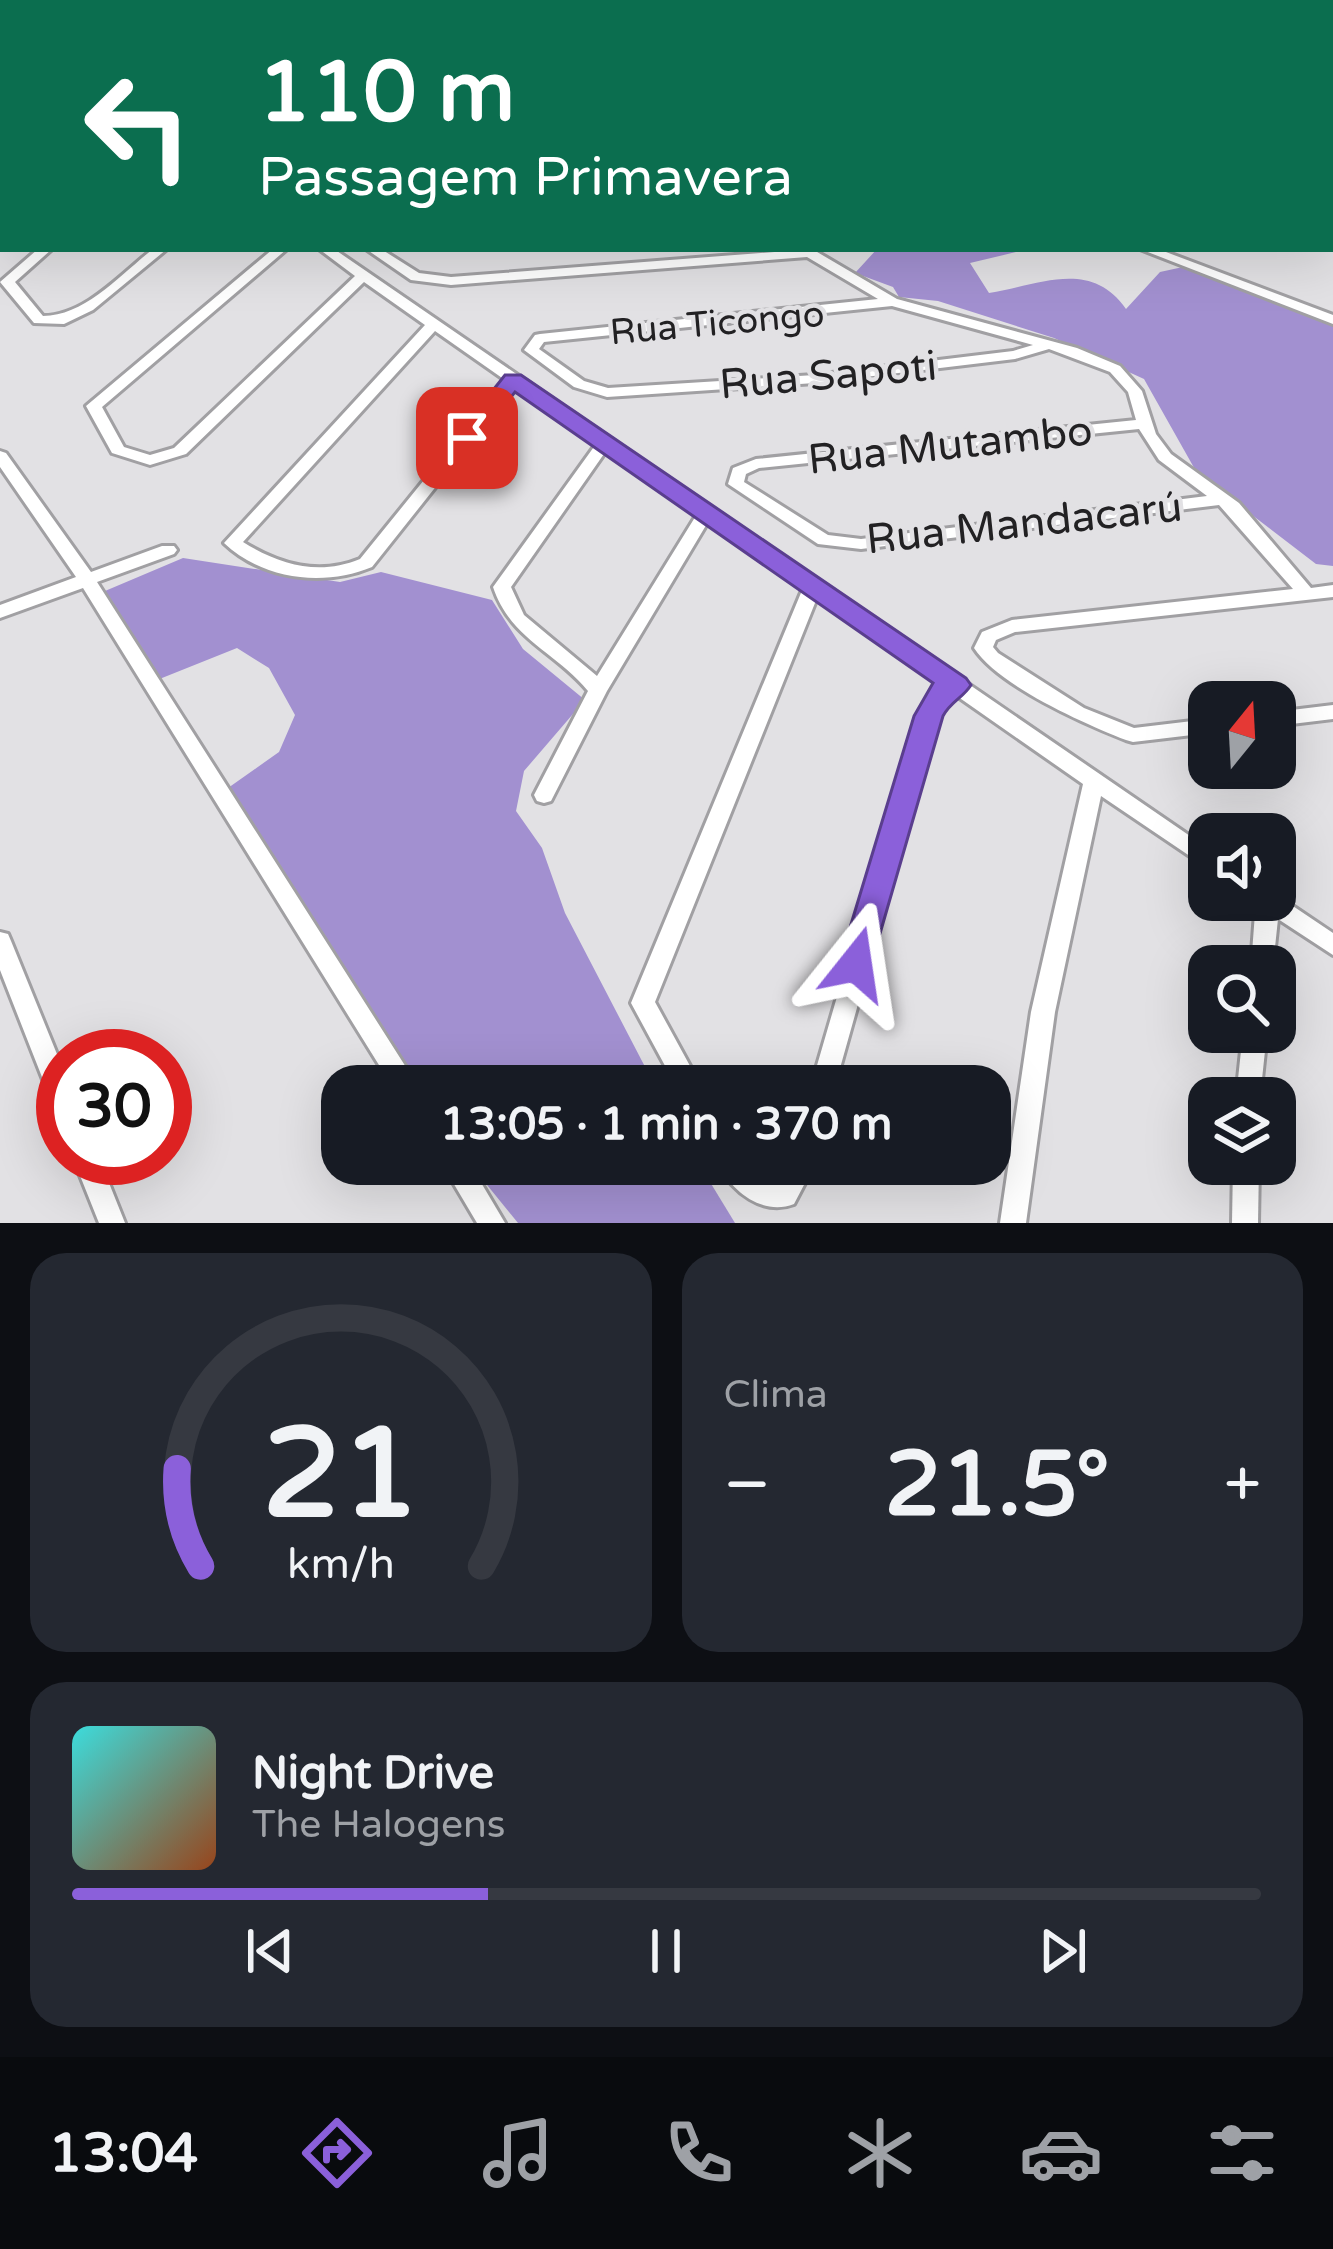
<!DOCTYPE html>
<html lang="pt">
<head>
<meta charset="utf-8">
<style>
	body { margin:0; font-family:"Varela Round",sans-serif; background:#242831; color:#f1f3f6; height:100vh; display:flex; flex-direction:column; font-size:45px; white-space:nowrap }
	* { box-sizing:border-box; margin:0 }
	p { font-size:39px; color:#9ea1a6 }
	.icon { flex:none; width:66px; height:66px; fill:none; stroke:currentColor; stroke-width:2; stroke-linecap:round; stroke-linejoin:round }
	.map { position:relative; height:1223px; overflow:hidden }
	.sheet { display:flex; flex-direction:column; gap:30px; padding:30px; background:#0d0f14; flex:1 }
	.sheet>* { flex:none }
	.top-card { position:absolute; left:0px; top:0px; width:1335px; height:252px; box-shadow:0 12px 48px #0002; background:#0b6e4f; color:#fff; overflow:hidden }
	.needle { width:78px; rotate:18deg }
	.tools { position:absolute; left:1188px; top:681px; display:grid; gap:24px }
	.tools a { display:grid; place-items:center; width:108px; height:108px; border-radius:24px; background:#171b24; box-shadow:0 12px 48px #0002; font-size:60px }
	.speed { position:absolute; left:36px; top:1029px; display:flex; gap:24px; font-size:60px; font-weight:700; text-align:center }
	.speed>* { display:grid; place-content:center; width:156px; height:156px; border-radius:50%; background:#171b24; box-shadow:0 12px 48px #0002; line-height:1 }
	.speed .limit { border:18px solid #d22; background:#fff; color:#111 }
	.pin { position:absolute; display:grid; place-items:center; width:102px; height:102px; color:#fff; margin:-51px; border-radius:24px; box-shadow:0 6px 18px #0006 }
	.me { position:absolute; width:132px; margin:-66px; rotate:15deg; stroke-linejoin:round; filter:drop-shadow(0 0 9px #0008) }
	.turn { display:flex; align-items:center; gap:42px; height:252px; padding:0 60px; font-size:54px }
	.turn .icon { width:156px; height:156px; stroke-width:2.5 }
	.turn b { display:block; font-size:84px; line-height:102px }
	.big { font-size:90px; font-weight:800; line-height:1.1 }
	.sheet .widget { flex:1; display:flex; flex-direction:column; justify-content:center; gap:18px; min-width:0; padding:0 42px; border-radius:36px; background:#242831 }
	.sheet .dial { align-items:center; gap:0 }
	.dial svg { height:312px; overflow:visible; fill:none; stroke:#363941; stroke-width:7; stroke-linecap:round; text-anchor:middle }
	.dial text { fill:#f1f3f6; stroke:none }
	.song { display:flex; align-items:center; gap:36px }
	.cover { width:144px; height:144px; border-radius:18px; background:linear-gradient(135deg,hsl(180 70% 55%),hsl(20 70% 35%)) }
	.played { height:12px; border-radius:6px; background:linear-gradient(90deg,#8b60da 35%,#363941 35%) }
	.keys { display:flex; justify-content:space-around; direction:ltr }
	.heat { display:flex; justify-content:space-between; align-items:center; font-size:66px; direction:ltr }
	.sheet .tiles { flex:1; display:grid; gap:30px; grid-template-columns:1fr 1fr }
	.widget:last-child { grid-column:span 2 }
	.trip { position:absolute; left:321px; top:1065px; width:690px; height:120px; border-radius:36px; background:#171b24; box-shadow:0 12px 48px #0002; font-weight:800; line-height:120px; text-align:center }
	.tabs { display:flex; height:192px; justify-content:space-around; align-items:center; background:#090b0e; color:#9ea1a6 }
	.tabs .icon { width:84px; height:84px }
	.tabs .current { color:#8b60da }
	.tabs b { font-size:54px; color:#f1f3f6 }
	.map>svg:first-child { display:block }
	.forest { fill:#a290d0 }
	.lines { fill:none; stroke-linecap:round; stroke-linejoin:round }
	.minor-casing { stroke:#a1a0a3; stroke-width:6 }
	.secondary-casing { stroke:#a1a0a3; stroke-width:6 }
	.minor { fill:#fff; fill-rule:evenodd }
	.secondary { fill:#fff; fill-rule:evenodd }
	.route { fill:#8b60da; stroke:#5a3e8e; stroke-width:3 }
	.labels { text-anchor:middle; stroke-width:9; stroke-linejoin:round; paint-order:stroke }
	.far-street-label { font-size:36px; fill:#222123; stroke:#e2e1e4 }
	.street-label { font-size:42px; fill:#222123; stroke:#e2e1e4 }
</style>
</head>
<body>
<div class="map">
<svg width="1333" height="1223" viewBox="0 0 1333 1223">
	<rect width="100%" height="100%" fill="#e2e1e4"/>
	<g class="forest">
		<path d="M877 249H1029L970 263 989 293C1042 284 1091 259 1126 309L1160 272 1183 267 1333 323V566L1316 564 1197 473 1144 379 1054 338 938 301 899 297 893 287 855 273Z"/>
		<path d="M183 558 340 582 381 572 492 600 523 649 585 700 524 771 516 811 542 848 565 913 655 1086H420L228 788 279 752 295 715 269 668 237 648 157 680 105 591Z"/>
		<path d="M470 1164H699L735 1223H518Z"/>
	</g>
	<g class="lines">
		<defs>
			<g id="minor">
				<path d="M0 0H26L0 6Z"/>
				<path d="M890 0H915L909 3H884Z"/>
				<rect x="1332" y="53" width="1" height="6"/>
				<path d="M1333 69V76H1332V69Z"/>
				<rect x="1332" y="112" width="1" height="6"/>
				<rect x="1332" y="181" width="1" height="8"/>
				<path d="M38 249H52L15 282 43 316C85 316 121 274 153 249H167L93 310 64 324 34 323 0 282Z"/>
				<path d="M273 249H287L102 407 124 447 150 455 174 448 355 276 319 249H334L1209 849V869L1101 796 1055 1012 1026 1223H1000L1031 1012 1083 784 954 694 948 697 939 716 835 1086H811L919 716 934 687 941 684 817 598 655 1002 701 1086H676L631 1003 803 588 708 522 607 691 551 801 544 803 537 801 534 795 588 691C555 651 511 640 493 587L596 444 515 387 372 567C324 587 263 580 224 543L425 325 364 282 186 454 150 465 112 453 86 406ZM435 331 505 380 360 559C319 576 280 565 243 542ZM606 451 697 514 597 676 524 615 511 587Z"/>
				<path d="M366 249H381L419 273 451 277 812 249 897 299 1077 348 1120 366 1142 391 1156 434 1171 454 1239 503 1311 588 1333 585V597L1015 632 996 640 993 647 998 653 1084 708 1134 728 1209 719V733L1133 742 1126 740C1083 723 999 686 974 648L982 632 1012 620 1293 589 1219 505 861 549 818 544 728 484 733 468 756 459 1136 420 1128 392 1110 372 1049 349 1015 359 815 383 607 397 574 387 524 350 535 335 540 334 878 299 807 257 451 285 411 280ZM892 306 1033 345 1013 351 815 375 608 388 584 381 539 349 544 342ZM1139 429 1159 460 1207 496 861 539 828 535 744 482 746 474 759 468Z"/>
				<path d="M1140 249H1158L1333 315V324Z"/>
				<path d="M0 451 6 453 91 572 162 546H174L177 550 174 554 97 582 418 1086H392L83 588 0 618V605L76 577 0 467Z"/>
				<path d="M1333 705V719L1275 726V712Z"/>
				<path d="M1275 894 1333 933V955L1278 919 1273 966H1251L1256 900H1275Z"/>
				<path d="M0 932 8 934 11 941 63 1069V1111L54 1108 51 1100 0 970Z"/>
				<path d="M1243 1032H1267L1260 1098H1236Z"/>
				<path d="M73 1158H99L125 1223H99Z"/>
				<path d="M442 1164H470L505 1223H477Z"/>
				<path d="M718 1164H749L763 1179 778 1181 788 1164H815L794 1204C763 1216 732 1192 718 1164Z"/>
				<path d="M1233 1164H1259L1258 1223H1232Z"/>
			</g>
			<g id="secondary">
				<path d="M811 0H844L810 3Z"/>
				<path d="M3 205V215L0 216V206Z"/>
			</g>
		</defs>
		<use href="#minor" class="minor-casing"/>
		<use href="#secondary" class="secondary-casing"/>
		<use href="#minor" class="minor"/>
		<use href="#secondary" class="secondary"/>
	</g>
	<path class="route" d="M505 375H521L966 678 971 685C963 698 951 701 943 716L868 975 856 979 844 975 839 964 914 716 933 683 515 392 475 443H458L455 438Z"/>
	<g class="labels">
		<g class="far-street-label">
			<text transform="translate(717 322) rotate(-5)" y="13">Rua Ticongo</text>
		</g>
		<g class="street-label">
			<text transform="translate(828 374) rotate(-5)" y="15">Rua Sapoti</text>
			<text transform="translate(950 444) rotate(-6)" y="15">Rua Mutambo</text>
			<text transform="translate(1024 522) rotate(-6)" y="15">Rua Mandacarú</text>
		</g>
	</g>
</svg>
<div class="tools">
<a><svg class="needle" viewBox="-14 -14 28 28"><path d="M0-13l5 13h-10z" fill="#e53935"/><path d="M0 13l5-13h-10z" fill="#9ea1a6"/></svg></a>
<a><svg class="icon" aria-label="sound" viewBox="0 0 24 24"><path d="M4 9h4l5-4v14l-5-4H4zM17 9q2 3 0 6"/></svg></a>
<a><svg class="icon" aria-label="search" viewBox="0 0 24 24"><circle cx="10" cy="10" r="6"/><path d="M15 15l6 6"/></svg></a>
<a><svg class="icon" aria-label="layers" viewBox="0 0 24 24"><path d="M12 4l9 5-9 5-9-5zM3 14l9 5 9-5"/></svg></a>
</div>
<div class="speed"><div class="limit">30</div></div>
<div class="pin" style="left:467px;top:438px;background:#d93025"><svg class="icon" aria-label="arrive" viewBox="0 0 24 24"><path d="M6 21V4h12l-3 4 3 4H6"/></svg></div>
<svg class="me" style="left:856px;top:964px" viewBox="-20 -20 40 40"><path d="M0-17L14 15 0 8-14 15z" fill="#8b60da" stroke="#fff" stroke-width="4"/></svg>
<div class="trip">13:05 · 1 min · 370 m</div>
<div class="top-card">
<div class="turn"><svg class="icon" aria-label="left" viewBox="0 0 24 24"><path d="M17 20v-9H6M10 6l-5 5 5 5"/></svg><div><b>110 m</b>Passagem Primavera</div></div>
</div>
</div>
<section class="sheet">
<div class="tiles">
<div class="widget dial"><svg viewBox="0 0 100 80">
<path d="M14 69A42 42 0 1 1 86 69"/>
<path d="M14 69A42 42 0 0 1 8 44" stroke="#8b60da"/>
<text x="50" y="56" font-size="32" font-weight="700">21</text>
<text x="50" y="72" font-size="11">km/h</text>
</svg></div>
<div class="widget"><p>Clima</p>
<div class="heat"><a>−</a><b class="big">21.5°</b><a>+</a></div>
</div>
<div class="widget">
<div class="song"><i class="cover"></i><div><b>Night Drive</b><p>The Halogens</p></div></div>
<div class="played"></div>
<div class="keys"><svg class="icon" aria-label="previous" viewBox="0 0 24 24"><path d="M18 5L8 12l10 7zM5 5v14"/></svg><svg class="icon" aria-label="pause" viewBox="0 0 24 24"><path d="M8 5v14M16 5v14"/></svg><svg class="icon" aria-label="next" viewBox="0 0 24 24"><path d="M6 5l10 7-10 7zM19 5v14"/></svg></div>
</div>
</div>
</section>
<nav class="tabs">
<b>13:04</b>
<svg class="icon current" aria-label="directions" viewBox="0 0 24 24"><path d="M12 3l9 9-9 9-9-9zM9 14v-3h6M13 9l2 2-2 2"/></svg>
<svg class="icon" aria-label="music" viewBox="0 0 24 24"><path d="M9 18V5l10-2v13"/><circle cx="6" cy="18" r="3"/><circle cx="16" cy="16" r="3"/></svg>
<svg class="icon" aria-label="phone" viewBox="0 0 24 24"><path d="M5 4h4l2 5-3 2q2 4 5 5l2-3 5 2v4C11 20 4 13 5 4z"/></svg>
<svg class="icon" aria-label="climate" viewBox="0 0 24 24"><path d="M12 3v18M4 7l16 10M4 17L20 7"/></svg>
<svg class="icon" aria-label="car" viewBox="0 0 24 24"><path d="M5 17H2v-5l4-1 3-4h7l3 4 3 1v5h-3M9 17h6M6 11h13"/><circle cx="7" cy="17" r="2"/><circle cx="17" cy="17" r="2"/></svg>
<svg class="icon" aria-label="filters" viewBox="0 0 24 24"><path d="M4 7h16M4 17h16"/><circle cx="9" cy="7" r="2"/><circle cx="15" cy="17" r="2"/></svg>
</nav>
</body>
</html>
